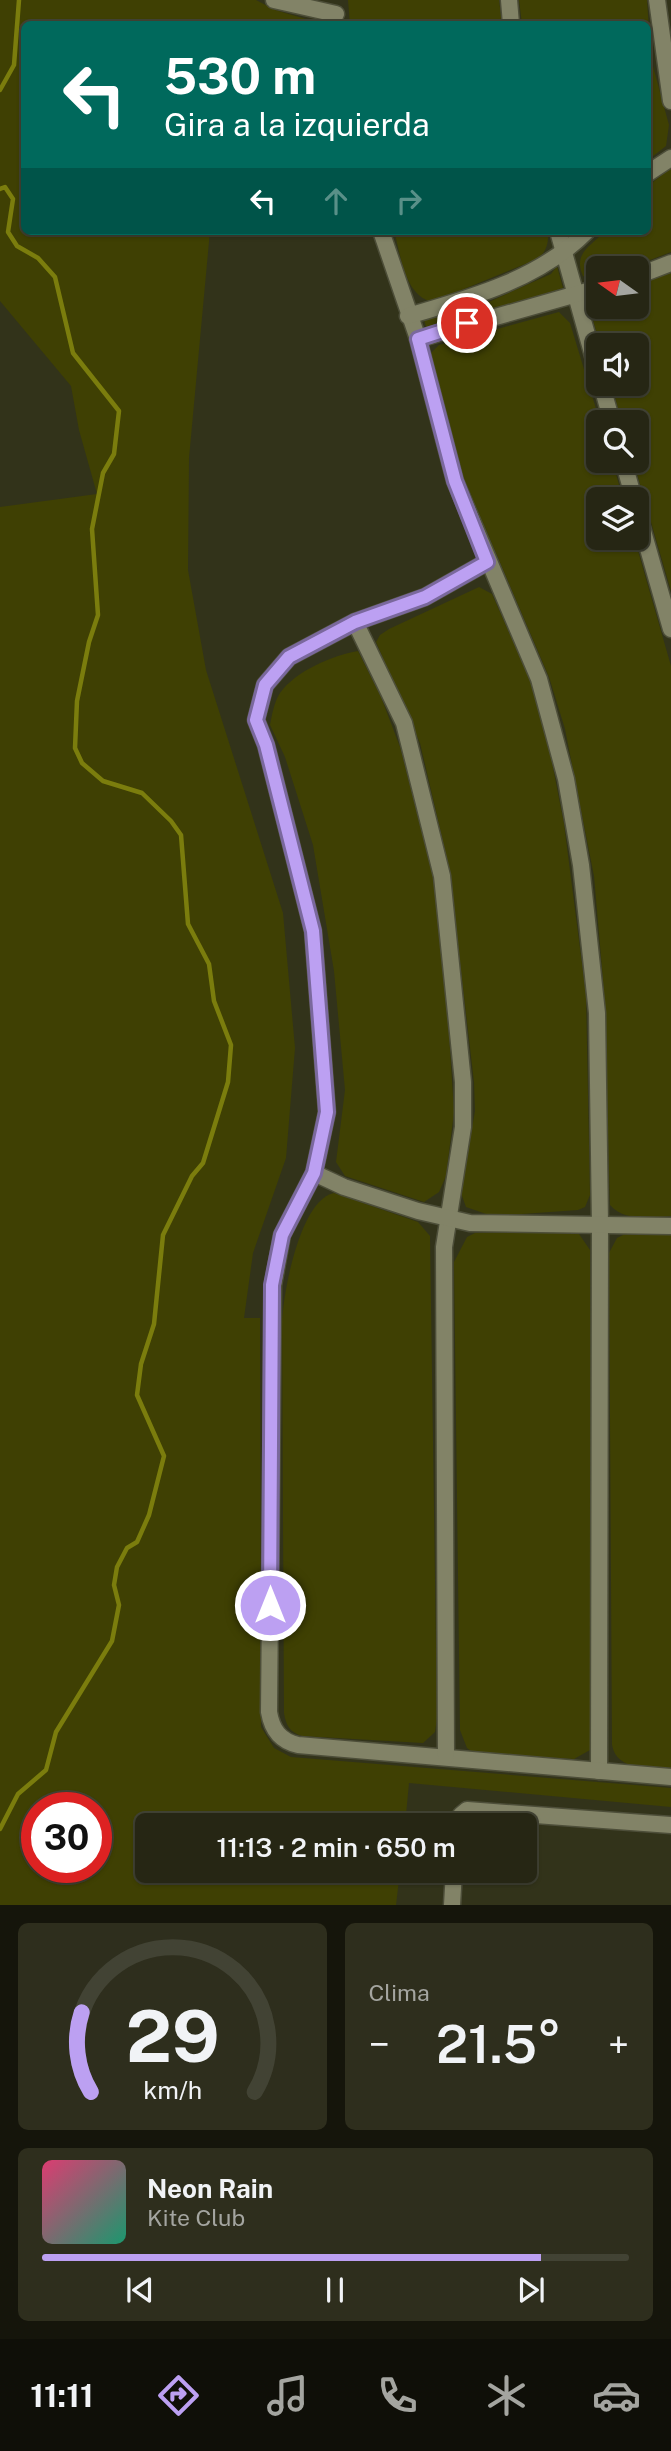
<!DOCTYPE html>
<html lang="es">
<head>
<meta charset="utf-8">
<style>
	body { margin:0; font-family:"Public Sans",sans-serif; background:#2e2e1d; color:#f1f3f6; height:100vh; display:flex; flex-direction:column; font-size:26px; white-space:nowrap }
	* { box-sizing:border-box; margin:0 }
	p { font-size:23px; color:#a4a5a0 }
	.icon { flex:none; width:38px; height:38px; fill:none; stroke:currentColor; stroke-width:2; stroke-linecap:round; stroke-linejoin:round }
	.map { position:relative; height:1905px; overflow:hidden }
	.side { display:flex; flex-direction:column; gap:18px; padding:18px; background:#15150b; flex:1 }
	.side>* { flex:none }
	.hud { position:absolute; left:21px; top:21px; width:630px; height:214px; border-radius:10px; box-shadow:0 2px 5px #0004,0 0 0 2px #424334; background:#00695c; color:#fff; overflow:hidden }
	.needle { width:46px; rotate:284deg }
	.buttons { position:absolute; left:586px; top:256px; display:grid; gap:14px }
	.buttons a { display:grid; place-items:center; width:63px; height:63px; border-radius:10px; background:#262614; box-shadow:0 2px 5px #0004,0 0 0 2px #424334; font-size:35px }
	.speed { position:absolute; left:21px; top:1792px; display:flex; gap:14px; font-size:35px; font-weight:700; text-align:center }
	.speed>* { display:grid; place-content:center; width:91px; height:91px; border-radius:50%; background:#262614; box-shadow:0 2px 5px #0004,0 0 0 2px #424334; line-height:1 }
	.speed .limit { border:10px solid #d22; background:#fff; color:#111 }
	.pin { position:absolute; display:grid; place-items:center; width:60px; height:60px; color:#fff; margin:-30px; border:4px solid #fff; border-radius:50%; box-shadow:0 2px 7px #0007 }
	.me { position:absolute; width:77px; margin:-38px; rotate:0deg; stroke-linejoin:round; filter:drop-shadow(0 0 5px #0008) }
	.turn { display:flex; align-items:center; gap:24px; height:147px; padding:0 28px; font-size:32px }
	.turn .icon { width:91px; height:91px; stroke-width:2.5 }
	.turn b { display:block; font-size:49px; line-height:60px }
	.lanes { display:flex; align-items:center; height:66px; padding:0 28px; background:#0003; justify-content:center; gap:35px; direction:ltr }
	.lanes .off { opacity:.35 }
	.big { font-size:52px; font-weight:600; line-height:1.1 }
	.side .widget { flex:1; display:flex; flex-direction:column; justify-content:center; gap:10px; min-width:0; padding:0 24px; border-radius:10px; background:#2e2e1d }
	.side .dial { align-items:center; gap:0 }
	.dial svg { height:182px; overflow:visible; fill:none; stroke:#424334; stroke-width:7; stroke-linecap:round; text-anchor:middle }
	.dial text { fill:#f1f3f6; stroke:none }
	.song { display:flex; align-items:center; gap:21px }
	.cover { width:84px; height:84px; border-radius:10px; background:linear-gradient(135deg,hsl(340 70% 55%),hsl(160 70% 35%)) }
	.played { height:7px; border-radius:4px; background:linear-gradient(90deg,#bca0f2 85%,#424334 85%) }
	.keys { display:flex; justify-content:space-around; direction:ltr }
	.heat { display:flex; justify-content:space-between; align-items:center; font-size:38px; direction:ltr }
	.side .tiles { flex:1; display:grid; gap:18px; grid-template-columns:1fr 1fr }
	.widget:last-child { grid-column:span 2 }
	.trip { position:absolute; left:135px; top:1813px; width:402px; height:70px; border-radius:10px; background:#262614; box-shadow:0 2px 5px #0004,0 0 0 2px #424334; font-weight:600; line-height:70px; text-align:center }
	.tab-bar { display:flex; height:112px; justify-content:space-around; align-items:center; background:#0f0f08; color:#a4a5a0 }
	.tab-bar .icon { width:49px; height:49px }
	.tab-bar .current { color:#bca0f2 }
	.tab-bar b { font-size:32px; color:#f1f3f6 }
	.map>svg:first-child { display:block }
	.green { fill:#3f4003; fill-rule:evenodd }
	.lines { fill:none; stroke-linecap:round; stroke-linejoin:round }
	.stream { stroke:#7b7d0d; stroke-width:4.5 }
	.minor-casing { stroke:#4d4e39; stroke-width:19 }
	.minor { stroke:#828367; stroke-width:16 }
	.route-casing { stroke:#7a689d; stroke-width:18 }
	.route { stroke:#bca0f2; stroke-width:12 }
</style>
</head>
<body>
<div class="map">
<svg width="671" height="1905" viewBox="0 0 671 1905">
	<rect width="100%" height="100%" fill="#32331a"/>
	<g class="green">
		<path d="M0 0H256L275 10 323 24H24V231H210L189 458 188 570 206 670 283 913 295 1048 286 1158 253 1253 244 1318H260L261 1727 274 1748 291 1757 671 1788V1807L409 1783 405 1825H147V1871H400L396 1905H0V507L97 494 79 430 71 386 0 301ZM37 1808H96V1867H37Z"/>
		<path d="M348 0H499L502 24H350Z"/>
		<path d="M519 0H647L651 59 669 125 666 146 648 160V24H522Z"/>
		<path d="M671 168V252L629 268H598V278L593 280 583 276C573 253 590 247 605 231H648V186Z"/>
		<path d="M394 231H548C549 243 546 254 535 260L432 302C404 295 401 255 394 231Z"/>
		<path d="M557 266 563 288 427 330 424 320 491 301 551 274Z"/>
		<path d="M671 273V591L633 460H637V422H622L611 383H637V345H600L592 316 598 301V306H637V285Z"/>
		<path d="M559 312 570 323 600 422 598 460H612L623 499H598V537H634L671 666V1216C650 1217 625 1222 610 1205L604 991 594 876 565 729 549 677 463 476 429 365 431 353 439 345Z"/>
		<path d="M479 587 492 594 529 677 549 747 564 824 586 995 590 1195 585 1207 578 1210 492 1216 466 1207 461 1193 475 1111 474 1082 449 867 420 743 376 642 380 635 389 629Z"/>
		<path d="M358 651 381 697 400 747 433 875 443 940 454 1112 446 1176 439 1192 424 1202 345 1176 336 1162 345 1090 334 971 313 845 285 757 270 725C272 715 274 702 280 693 296 671 331 656 358 651Z"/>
		<path d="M334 1193 418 1222 430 1236 437 1718 435 1732 423 1743 302 1736C290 1732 286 1726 284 1713L282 1320C284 1290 300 1200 334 1193Z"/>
		<path d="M571 1231 579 1234 590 1250 592 1742 590 1750 574 1759 474 1753 467 1748 460 1730 454 1262 467 1237 475 1233Z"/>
		<path d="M627 1233H671V1768C650 1767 617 1772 612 1745L609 1253 617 1238Z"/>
	</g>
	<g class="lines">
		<g class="stream">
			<path d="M0 90 14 65 19 0"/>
			<path d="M0 189 5 187 13 199 8 232 17 246 38 258 55 277 73 353 119 411 114 454 103 473 92 529 98 615 89 642 77 701 75 748 82 763 103 781 142 793 171 821 181 835 188 924 209 964 214 1001 231 1045 228 1082 203 1163 192 1176 163 1235 154 1324 141 1364 137 1395 164 1456 149 1515 137 1542 127 1548 117 1567 114 1585 119 1605 112 1641 56 1732 46 1770 18 1794 0 1829"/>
		</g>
		<defs>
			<g id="minor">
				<path d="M274 0 336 14"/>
				<path d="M509 0 511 24"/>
				<path d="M657 0 671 101"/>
				<path d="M648 173 671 158"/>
				<path d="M381 231 418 339 455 481 539 679 566 779 581 865 597 1013 600 1224 599 1771"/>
				<path d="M558 231 598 374"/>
				<path d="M637 276 671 263"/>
				<path d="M408 316C471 298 540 279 587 231"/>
				<path d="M418 339 598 288"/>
				<path d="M601 383 612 422"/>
				<path d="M623 460 634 499"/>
				<path d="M637 510 671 629"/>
				<path d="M487 562 425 597 355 622 289 657 265 685 256 720 266 745 313 931 327 1112 314 1173 282 1235 273 1285 269 1712C272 1730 280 1741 298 1745L671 1777"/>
				<path d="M355 622 404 723 442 876 463 1082V1127L444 1247 446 1756"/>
				<path d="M314 1173 344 1187 418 1211 470 1223 671 1226"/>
				<path d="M458 1825 461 1815 467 1810 671 1825"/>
				<path d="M452 1905 454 1871"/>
			</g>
		</defs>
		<use href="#minor" class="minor-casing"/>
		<use href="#minor" class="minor"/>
	</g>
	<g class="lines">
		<defs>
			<path id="route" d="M270 1605 272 1285 282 1235 314 1173 327 1112 313 931 266 745 256 720 265 685 289 657 355 622 425 597 487 562 455 481 418 339 467 323"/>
		</defs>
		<use href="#route" class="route-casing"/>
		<use href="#route" class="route"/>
	</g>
</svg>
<div class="buttons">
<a><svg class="needle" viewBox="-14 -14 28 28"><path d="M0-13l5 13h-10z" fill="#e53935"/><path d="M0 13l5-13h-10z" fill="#a4a5a0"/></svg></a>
<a><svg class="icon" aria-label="sound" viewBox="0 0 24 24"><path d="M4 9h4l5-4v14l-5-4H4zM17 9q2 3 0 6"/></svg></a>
<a><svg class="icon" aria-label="search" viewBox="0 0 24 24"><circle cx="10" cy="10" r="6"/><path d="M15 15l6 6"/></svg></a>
<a><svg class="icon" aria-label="layers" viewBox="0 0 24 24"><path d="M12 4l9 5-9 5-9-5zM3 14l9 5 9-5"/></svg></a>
</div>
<div class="speed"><div class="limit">30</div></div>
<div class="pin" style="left:467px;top:323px;background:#d93025"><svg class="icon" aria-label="arrive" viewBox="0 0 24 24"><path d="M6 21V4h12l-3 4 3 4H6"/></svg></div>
<svg class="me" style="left:270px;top:1605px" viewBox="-20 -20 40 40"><circle r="17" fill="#bca0f2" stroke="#fff" stroke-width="3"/><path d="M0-11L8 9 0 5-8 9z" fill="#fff"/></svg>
<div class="trip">11:13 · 2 min · 650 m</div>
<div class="hud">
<div class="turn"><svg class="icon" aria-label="left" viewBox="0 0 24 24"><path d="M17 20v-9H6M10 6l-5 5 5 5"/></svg><div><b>530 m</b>Gira a la izquierda</div></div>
<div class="lanes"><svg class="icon" aria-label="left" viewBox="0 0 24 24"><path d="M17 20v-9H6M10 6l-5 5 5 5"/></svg><svg class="icon off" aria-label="ahead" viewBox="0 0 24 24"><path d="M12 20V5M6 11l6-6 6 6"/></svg><svg class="icon off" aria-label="right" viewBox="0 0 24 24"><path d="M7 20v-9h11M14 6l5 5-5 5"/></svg></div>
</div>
</div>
<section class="side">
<div class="tiles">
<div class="widget dial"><svg viewBox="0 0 100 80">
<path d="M14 69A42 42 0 1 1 86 69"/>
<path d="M14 69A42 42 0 0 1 10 34" stroke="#bca0f2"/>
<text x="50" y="56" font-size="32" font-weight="700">29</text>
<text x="50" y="72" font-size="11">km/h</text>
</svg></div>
<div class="widget"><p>Clima</p>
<div class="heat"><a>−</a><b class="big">21.5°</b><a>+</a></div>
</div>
<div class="widget">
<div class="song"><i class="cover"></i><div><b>Neon Rain</b><p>Kite Club</p></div></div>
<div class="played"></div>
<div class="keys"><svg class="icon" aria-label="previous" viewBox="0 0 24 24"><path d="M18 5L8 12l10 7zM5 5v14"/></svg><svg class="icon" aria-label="pause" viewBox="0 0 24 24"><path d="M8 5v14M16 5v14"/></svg><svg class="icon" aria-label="next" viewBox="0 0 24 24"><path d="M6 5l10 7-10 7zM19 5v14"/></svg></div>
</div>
</div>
</section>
<nav class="tab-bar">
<b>11:11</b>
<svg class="icon current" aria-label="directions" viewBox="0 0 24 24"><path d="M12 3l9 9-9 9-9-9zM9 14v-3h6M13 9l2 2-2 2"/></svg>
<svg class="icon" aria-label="music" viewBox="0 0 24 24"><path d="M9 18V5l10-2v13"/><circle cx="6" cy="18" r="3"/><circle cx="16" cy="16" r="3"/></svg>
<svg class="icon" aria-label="phone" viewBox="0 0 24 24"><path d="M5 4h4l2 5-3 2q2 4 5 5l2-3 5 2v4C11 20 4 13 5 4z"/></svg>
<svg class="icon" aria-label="climate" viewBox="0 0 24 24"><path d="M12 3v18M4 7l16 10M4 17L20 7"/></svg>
<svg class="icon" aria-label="car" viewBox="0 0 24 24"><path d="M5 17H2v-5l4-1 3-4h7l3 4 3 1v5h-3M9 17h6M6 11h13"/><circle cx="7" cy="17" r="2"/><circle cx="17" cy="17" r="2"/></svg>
</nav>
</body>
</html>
